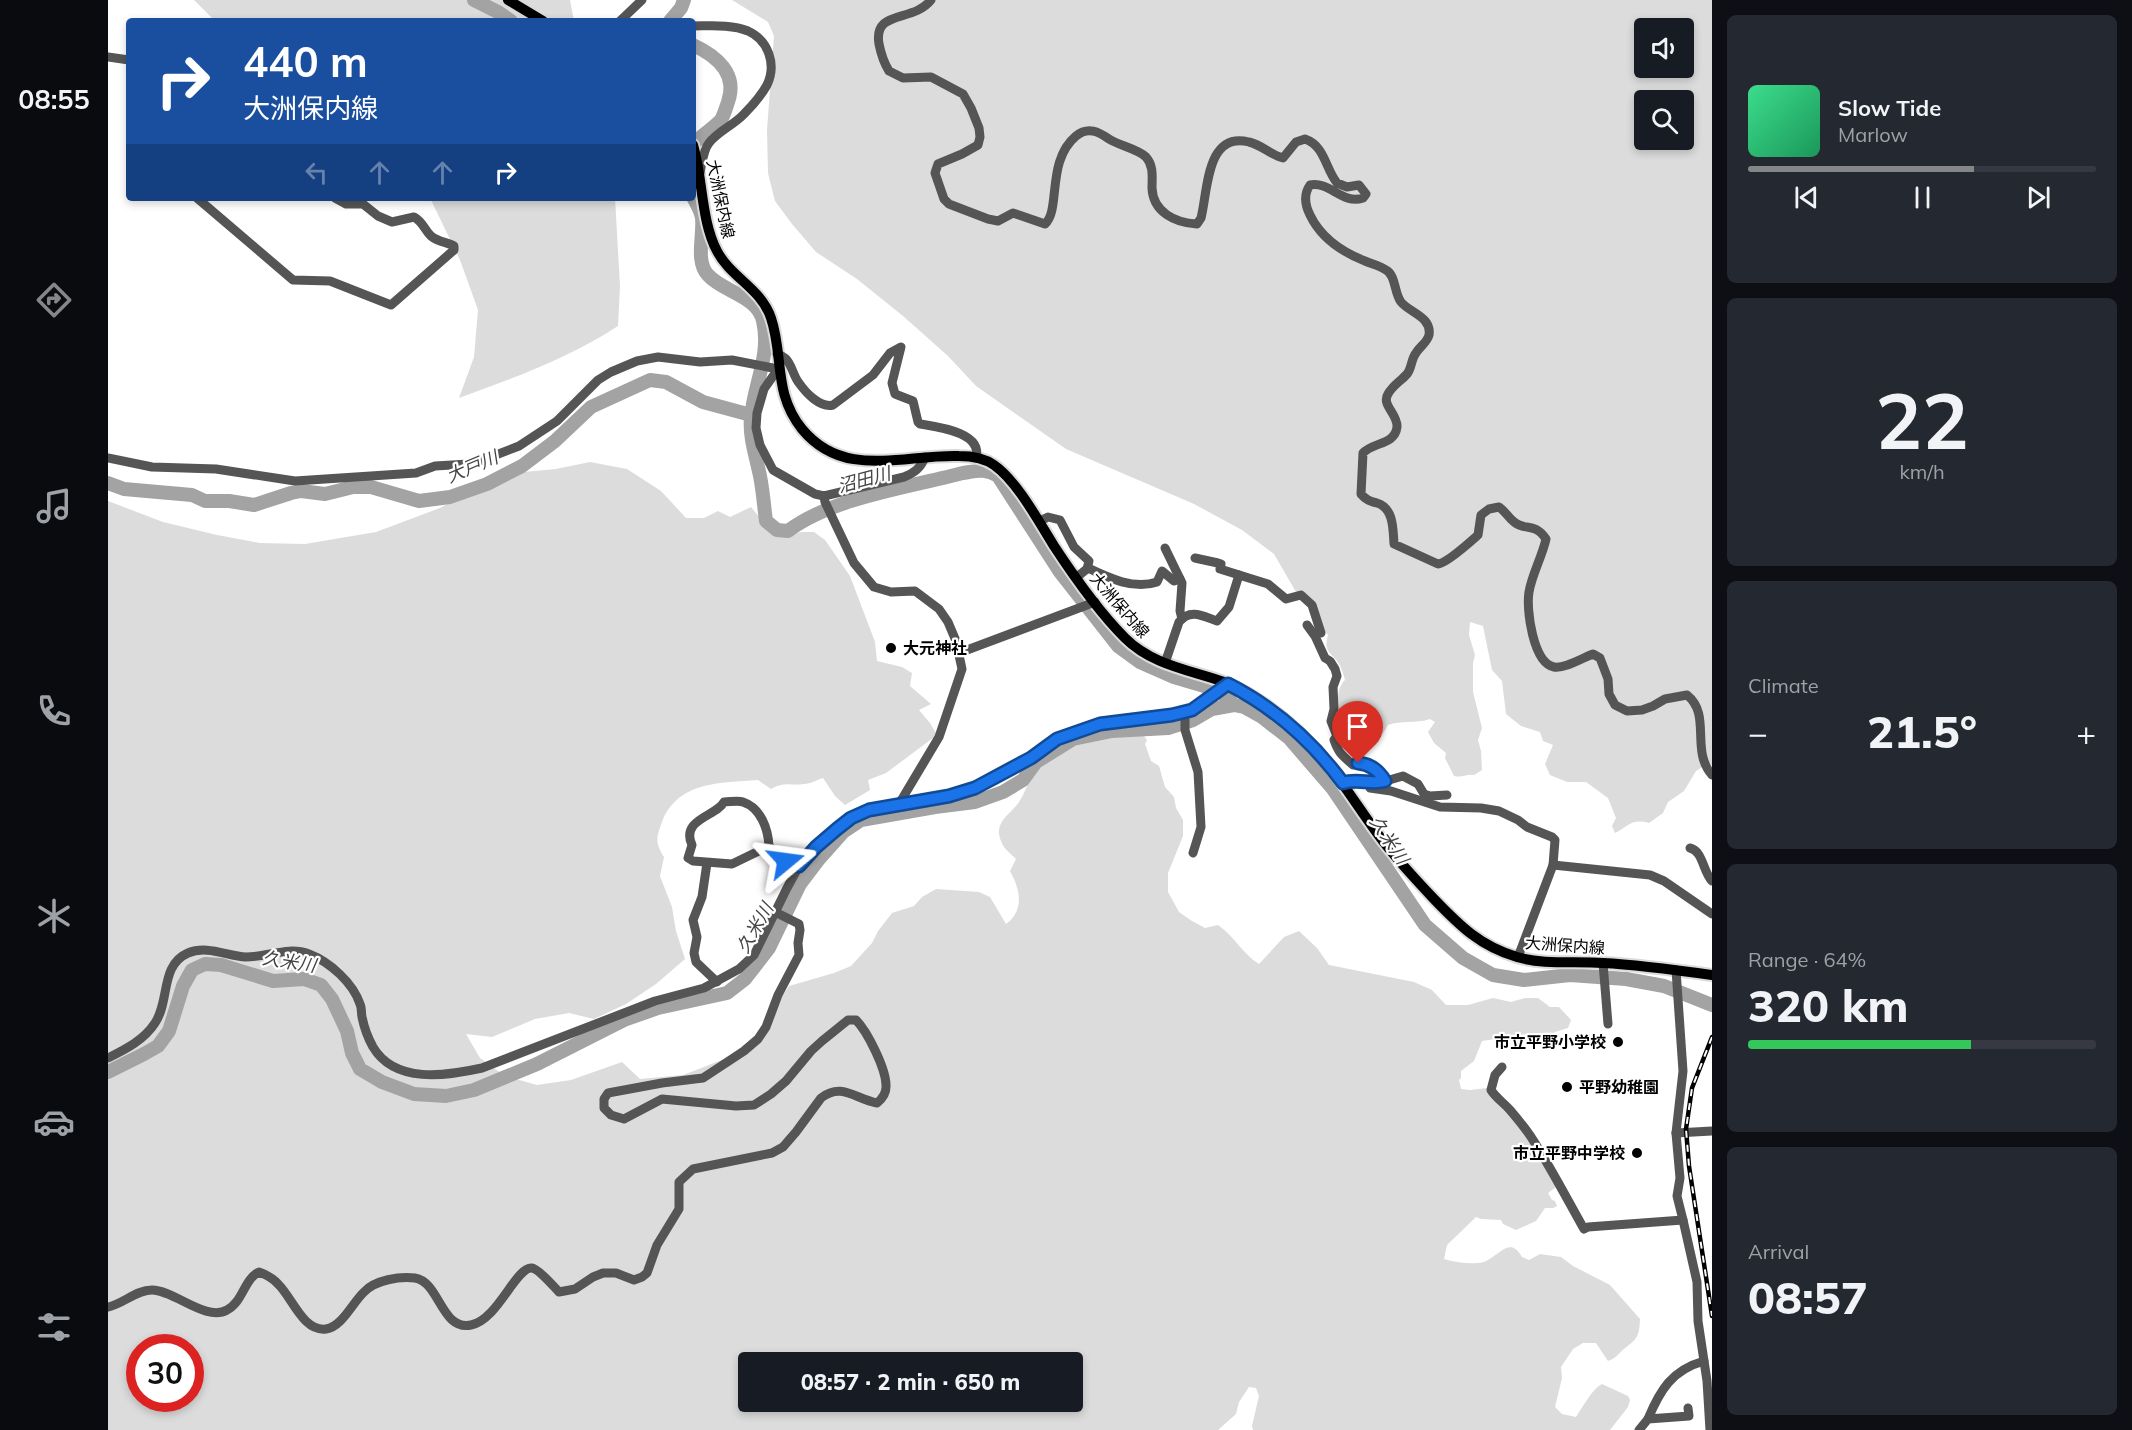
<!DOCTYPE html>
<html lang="en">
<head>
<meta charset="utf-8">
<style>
	body { margin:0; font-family:Mulish,"Noto Sans JP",sans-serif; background:#242831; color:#f1f3f6; height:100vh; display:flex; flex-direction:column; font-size:22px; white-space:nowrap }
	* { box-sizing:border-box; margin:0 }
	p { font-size:20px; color:#9ea1a6 }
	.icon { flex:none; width:33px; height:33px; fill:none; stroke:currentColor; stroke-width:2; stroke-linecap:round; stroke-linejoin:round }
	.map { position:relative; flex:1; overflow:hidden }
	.panel { display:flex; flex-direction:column; gap:15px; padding:15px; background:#0d0f14; width:420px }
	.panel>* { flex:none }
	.top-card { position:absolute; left:18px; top:18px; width:570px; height:183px; border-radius:6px; box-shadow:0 3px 9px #0003; background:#1a4fa0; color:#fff; overflow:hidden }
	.buttons { position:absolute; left:1526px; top:18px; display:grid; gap:12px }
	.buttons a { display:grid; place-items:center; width:60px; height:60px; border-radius:6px; background:#171b24; box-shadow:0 3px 9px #0003; font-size:30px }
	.speed { position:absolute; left:18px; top:1334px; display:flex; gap:12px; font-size:30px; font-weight:700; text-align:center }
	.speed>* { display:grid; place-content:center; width:78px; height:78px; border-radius:50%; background:#171b24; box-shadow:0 3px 9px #0003; line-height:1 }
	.speed .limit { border:9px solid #d22; background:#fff; color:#111 }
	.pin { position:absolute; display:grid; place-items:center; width:51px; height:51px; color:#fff; margin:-62px -26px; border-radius:50% 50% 50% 0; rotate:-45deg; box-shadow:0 0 6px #0007 }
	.pin .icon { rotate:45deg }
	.me { position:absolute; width:66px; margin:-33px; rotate:74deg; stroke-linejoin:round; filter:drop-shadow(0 0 4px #0008) }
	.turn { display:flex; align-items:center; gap:21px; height:126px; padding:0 18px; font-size:27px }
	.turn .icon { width:78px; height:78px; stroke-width:2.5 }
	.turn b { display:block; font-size:42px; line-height:51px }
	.lanes { display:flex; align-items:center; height:57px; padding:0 18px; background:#0003; justify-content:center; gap:30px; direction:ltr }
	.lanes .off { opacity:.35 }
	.big { font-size:45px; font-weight:800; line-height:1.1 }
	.panel .tile { flex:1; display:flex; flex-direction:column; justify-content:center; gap:9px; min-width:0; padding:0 21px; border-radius:9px; background:#242831 }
	.panel .dial { align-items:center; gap:0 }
	.dial b { font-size:78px; line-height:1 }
	.song { display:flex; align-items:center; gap:18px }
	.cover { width:72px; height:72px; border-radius:9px; background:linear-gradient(135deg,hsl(150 70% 55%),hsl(150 70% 35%)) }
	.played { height:6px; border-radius:3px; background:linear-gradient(90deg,#858687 65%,#363941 65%) }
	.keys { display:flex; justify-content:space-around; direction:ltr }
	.heat { display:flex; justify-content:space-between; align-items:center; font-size:33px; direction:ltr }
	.charge { height:9px; border-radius:4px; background:linear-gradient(90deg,#34c759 64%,#363941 0) }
	.trip { position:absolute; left:630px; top:1352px; width:345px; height:60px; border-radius:6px; background:#171b24; box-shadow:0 3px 9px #0003; font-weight:800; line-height:60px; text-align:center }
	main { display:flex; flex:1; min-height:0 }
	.tabs { display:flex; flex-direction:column; width:108px; justify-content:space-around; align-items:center; background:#090b0e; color:#9ea1a6 }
	.tabs .icon { width:42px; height:42px }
	.tabs .selected { color:#858687 }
	.tabs b { font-size:27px; color:#f1f3f6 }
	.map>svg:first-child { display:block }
	.green { fill:#dcdcdc; fill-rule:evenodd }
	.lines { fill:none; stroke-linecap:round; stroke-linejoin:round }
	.river { stroke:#a3a3a3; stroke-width:14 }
	.major-casing { stroke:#dbdbdb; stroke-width:14 }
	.minor { stroke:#555; stroke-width:9 }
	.major { stroke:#000; stroke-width:10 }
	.rail-casing { stroke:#000; stroke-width:4.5 }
	.rail { stroke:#fff; stroke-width:2; stroke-dasharray:7; stroke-linecap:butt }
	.route-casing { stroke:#114b97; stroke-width:15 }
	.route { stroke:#1a73e8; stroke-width:10 }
	.poi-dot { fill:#000; stroke:#fff; stroke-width:2 }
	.labels { text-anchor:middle; stroke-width:4.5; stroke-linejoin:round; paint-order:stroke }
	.street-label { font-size:16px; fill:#000; stroke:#fff }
	.poi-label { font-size:16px; font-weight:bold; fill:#000; stroke:#fff; text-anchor:start }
	.water-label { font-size:18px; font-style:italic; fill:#444; stroke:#fff }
</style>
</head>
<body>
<main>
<nav class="tabs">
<b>08:55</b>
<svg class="icon selected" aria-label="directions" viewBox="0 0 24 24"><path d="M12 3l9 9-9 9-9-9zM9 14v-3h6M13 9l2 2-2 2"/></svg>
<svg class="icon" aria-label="music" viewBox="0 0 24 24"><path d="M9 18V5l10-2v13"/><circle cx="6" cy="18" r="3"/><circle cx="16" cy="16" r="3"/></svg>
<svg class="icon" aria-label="phone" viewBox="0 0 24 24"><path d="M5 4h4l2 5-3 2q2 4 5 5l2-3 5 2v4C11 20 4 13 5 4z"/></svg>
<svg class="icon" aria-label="climate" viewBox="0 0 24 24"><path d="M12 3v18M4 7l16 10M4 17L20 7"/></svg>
<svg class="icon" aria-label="car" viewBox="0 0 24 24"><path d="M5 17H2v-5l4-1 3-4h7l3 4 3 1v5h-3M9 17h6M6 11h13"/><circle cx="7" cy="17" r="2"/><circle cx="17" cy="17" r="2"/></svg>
<svg class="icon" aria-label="filters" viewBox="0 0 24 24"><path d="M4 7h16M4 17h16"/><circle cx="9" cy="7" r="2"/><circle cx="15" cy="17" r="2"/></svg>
</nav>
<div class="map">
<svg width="1604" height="1430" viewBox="0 0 1604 1430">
	<rect width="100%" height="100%" fill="#fff"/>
	<g class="green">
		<path d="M86 0H462L466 21H107Z"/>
		<path d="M624 0H1604V766L1601 763 1588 771 1576 791 1560 802 1555 813 1541 823C1523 818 1521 826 1507 833L1504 826 1508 818 1500 798 1478 782H1459L1442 775 1437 764 1445 745 1435 741 1432 732 1413 726 1398 714 1394 681 1384 670 1375 626 1362 622 1361 635 1367 655 1365 663V692L1374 728 1370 740 1373 751 1374 770 1366 775C1359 774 1354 778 1346 776L1337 758 1338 753 1326 743 1320 732 1327 722 1322 719C1308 724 1293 720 1280 725 1272 739 1264 750 1248 753L1242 747 1241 725C1239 723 1236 721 1234 718 1228 708 1228 688 1237 680 1235 673 1233 666 1229 661 1220 650 1216 651 1220 635L1214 628 1210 613 1188 592 1166 554 1134 530 1086 504 958 449 868 386 840 356 795 316 749 279 708 252 684 224 667 201 660 173 659 130 666 36 660 22ZM1536 28H1575V68H1536ZM1536 100H1575V140H1536Z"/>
		<path d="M322 198H507L512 286 510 326C461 358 406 378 351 398L366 357 370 310 352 260Z"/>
		<path d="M482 462 519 469 553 491 578 518H596L610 511 622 517 643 507 662 530 679 535 694 532H706L717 540 742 576 767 642 769 661 794 667 804 673 802 686 823 704 811 710 822 723 829 735 778 773 760 780 762 790 737 805 727 796 715 778C709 780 702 784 696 784 682 786 677 781 663 789L650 780C612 783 570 781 554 822 548 838 547 843 556 857L552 876 564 907 568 931 577 959 548 984 518 1004 486 1019 461 1013 427 1019 384 1037 358 1034 372 1058 397 1076 429 1085 463 1080 514 1062 532 1079 575 1075 619 1058 649 1035 681 986 726 973 743 966 764 943 770 931 784 913 806 906 814 897 828 889 871 892 882 897 898 924C917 910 912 889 902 871L908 859C903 854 895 848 893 841 885 822 903 814 911 802 917 793 920 782 926 773 934 763 970 741 984 737 1001 732 1018 738 1035 735L1039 740 1037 744 1043 761 1051 766 1057 787 1066 797 1068 808 1075 820V836L1060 873V892L1071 912 1084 921 1097 928 1110 925C1126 936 1135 954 1151 964L1176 937 1191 931 1209 948 1221 965 1306 982 1324 990 1338 1005H1360L1385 998 1403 1002 1417 998H1430L1442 1007H1451L1463 1020 1460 1028 1447 1032 1438 1040 1419 1034 1374 1041 1366 1061 1353 1071V1078L1351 1080 1353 1089 1362 1090 1379 1088 1419 1136 1448 1187 1440 1193 1444 1200 1447 1201 1449 1206 1445 1208H1437L1428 1221 1408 1230 1395 1224 1393 1220 1373 1219 1368 1217 1339 1245 1336 1259C1346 1262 1359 1264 1370 1263 1388 1263 1400 1232 1414 1257L1421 1260 1432 1254 1453 1257 1465 1266 1502 1285 1532 1319C1531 1337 1530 1338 1516 1349 1510 1354 1507 1359 1500 1361L1488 1343H1475L1465 1349 1453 1367 1454 1378 1447 1407 1454 1414 1468 1417C1474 1408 1485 1388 1494 1384L1520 1396 1522 1400 1520 1407 1502 1430H1145L1144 1426 1151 1396 1148 1388 1141 1387 1131 1402 1128 1414 1110 1430H0V501L55 522 109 535 152 543 197 544 268 532 332 508 373 486 405 473 448 469ZM32 1347H82V1398H32ZM640 1362H964V1401H640Z"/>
	</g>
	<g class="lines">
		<g class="river">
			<path d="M366 0 390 12 403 21"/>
			<path d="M562 21 573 8 576 0"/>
			<path d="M585 45C609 56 630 74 620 102 618 108 616 115 613 120 605 129 593 135 585 145"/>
			<path d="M585 197C588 203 593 211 594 218 596 236 587 261 600 275 615 292 650 296 655 321 663 355 646 384 643 417 641 437 648 456 652 476 655 491 656 506 658 521L669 530 680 531C723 498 802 487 855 473 868 471 878 468 890 476L952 572 1010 646 1032 662 1066 677 1103 688 1119 697 1126 705"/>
			<path d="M0 483 16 489 84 495 97 501H121L146 505 183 493 193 491 217 494 245 487H263L311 501 342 497 379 484 414 466 447 441 483 407 542 380 558 382 595 402 643 415"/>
			<path d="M0 1072 36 1054 50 1046 61 1031 75 986 84 970 97 964 113 965 165 981 196 979 213 985 224 999 239 1031 244 1053 252 1069 274 1082 306 1094 338 1096 366 1090 429 1064 516 1020 550 1008 619 993 637 979 661 948 692 884 711 859 735 832 753 820 827 807 867 802 895 792 915 780 928 762 965 739 1004 731 1060 728 1085 720 1104 709 1126 705 1136 707 1154 717 1181 738 1225 789 1317 925 1355 958 1385 975 1416 980 1462 975 1518 979 1556 986 1604 1005"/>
		</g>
		<defs>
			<g id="major">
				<path d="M400 0 435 21"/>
				<path d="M585 145C595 179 593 221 609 251 623 278 653 288 663 318 676 357 665 393 694 429 736 480 795 454 851 456 862 456 876 458 886 465 909 481 931 522 946 546 967 578 991 612 1017 638 1044 665 1082 670 1116 682 1140 692 1164 708 1183 725 1223 759 1246 804 1278 845 1293 864 1310 882 1326 899 1352 926 1372 946 1409 957 1436 965 1467 961 1495 963 1532 965 1568 970 1604 975"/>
			</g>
		</defs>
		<use href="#major" class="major-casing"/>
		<g class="minor">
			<path d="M823 0C805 23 765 9 771 44 773 54 776 63 781 71L795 78 823 77 855 94 863 108 871 128 872 137 870 145 854 154 830 164 827 173 836 199 841 204 880 219 890 221 905 213 937 224C953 210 938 161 968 136 980 126 991 132 1001 139 1012 146 1030 149 1038 157 1046 166 1044 177 1044 188 1045 212 1067 223 1089 224L1093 218C1100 191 1098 131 1141 142 1154 145 1163 155 1175 158L1188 142 1197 139C1217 146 1217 168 1229 183L1239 187 1251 185 1258 194 1255 198C1234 205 1222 181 1202 185 1195 195 1197 205 1202 215 1213 238 1234 252 1257 261 1264 264 1272 266 1278 270 1288 275 1286 293 1293 302 1302 313 1324 317 1321 335 1319 343 1312 346 1308 353 1303 359 1304 368 1299 374 1293 381 1285 385 1280 394 1273 405 1290 414 1289 427 1287 445 1265 442 1255 453L1253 494C1258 500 1262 501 1269 503 1286 508 1285 530 1286 544L1330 564C1339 563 1361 543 1370 535L1373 515 1381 509 1391 507C1397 511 1400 517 1405 521 1416 532 1426 521 1438 539 1434 557 1424 574 1421 592 1418 609 1425 663 1446 667 1457 669 1474 658 1485 654L1492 658 1500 679 1501 694 1507 705 1519 711 1534 710 1545 706 1557 699 1579 695C1604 715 1582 750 1604 775"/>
			<path d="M512 21 534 0"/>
			<path d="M585 26C602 26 623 24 640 31 660 40 669 64 659 85 654 94 644 106 636 114 626 125 610 131 601 143 595 150 594 164 592 173"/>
			<path d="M0 57 21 60"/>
			<path d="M89 198 185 280 222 281 283 305 346 250V246C339 242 330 242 323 236 316 229 315 222 306 217L284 222 270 216 255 204H238L227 198"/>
			<path d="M669 354C669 354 677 357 677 358 684 364 685 376 691 383 698 393 712 408 725 405L765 375 782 353 793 347 784 383 787 394 805 401 810 422 812 424C829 427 875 432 868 458"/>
			<path d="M670 369 656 389 649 413 648 428 652 445 665 470 707 494 716 496 796 477C806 473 813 468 817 457"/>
			<path d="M0 458 44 467 108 469 187 481 308 473 327 466 361 464 375 460 411 446 449 421 490 380 503 372 529 361 550 357 592 362 624 360 670 369"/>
			<path d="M716 496 717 502 746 563 766 587 783 592 807 591 831 609 840 622 848 641 854 669 831 737 791 804"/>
			<path d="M932 521 940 517 952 520 966 547 981 561 979 569"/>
			<path d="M1057 548 1074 583 1072 611 1074 619"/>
			<path d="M1087 558 1110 563 1113 564 1112 569 1160 584 1178 599 1193 595 1204 605 1213 633"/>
			<path d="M969 577 980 568C1001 578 1026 590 1049 582L1054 571 1066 581 1072 579"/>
			<path d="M1199 625 1207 636 1217 658 1222 661 1227 669 1229 676 1225 687 1226 709 1223 721 1229 736 1226 740C1231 754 1234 755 1245 765 1260 761 1269 769 1277 781"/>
			<path d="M851 653 987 602"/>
			<path d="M1057 663 1071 622C1082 608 1095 616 1109 621L1121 607 1131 575"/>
			<path d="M1077 712V730L1090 772 1093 827 1085 853"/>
			<path d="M1235 783 1249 780 1271 783 1295 776 1310 784 1316 794 1322 796 1339 795"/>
			<path d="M1262 788 1283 791 1332 807 1373 808 1391 811 1410 820 1419 827 1444 837 1447 840 1445 865 1410 957"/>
			<path d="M661 846C660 829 653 808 635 802 630 800 622 802 616 802 609 816 572 819 584 845L580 858 585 861 624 864 661 846 678 861 691 866"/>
			<path d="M1582 848C1595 851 1595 872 1604 881"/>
			<path d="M599 863 594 897 585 920 589 937 586 953 588 962 609 982"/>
			<path d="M1445 865 1542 875 1556 881 1604 914"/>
			<path d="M1495 963 1500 1024"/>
			<path d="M1568 970 1575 1071 1568 1133 1604 1131"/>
			<path d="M0 1058C18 1049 36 1040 47 1023 62 1001 52 965 80 953 99 945 119 956 138 957 160 957 180 946 201 954 222 962 245 983 252 1004 254 1008 253 1013 254 1017 256 1027 260 1038 265 1047 287 1084 338 1076 374 1068L547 1001 596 988 631 969 646 955 679 888 691 866 708 847 743 818 761 810 841 796 867 788 923 758 949 739 991 724 1064 715 1084 710 1120 684"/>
			<path d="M1394 1067 1387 1075 1383 1090C1388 1098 1396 1103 1402 1110 1408 1117 1420 1132 1425 1140 1443 1168 1459 1199 1476 1229L1480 1227 1575 1220 1569 1196 1572 1178 1568 1133"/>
			<path d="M1575 1220 1589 1282 1590 1321 1599 1381 1602 1430"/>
			<path d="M0 1307C15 1304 28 1290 44 1290 66 1290 98 1322 119 1310 135 1302 136 1279 151 1272 159 1275 165 1278 170 1284 184 1297 195 1332 218 1329 234 1327 245 1302 256 1292 267 1280 292 1276 307 1278 332 1282 333 1331 363 1325 390 1320 408 1266 424 1268 431 1269 446 1287 451 1292L467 1289 485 1277 495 1273H508L526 1280 534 1277 539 1273 549 1245 571 1209V1182L585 1169 664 1153 675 1147 688 1132 713 1098C734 1082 747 1099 769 1103 774 1099 778 1094 778 1087 779 1070 759 1031 748 1020H740L714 1041 703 1051 678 1081 663 1094 646 1105 628 1106 554 1099 516 1119 503 1115 496 1108V1099L500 1093 554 1083 595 1078 636 1051 650 1039 658 1027 670 995 691 955 690 943 692 930 691 924 667 912"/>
			<path d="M1540 1419C1552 1390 1564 1370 1596 1361"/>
			<path d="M1531 1430 1540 1419 1581 1416 1580 1408"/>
		</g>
		<use href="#major" class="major"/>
		<defs>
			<path id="rail" d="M1604 1037 1584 1088 1578 1129 1581 1166 1604 1316"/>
		</defs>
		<use href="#rail" class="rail-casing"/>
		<use href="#rail" class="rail"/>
	</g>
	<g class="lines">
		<defs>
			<path id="route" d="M678 861 691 866 708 847 729 829 743 818 761 810 841 796 867 788 923 758 949 739 992 724 1064 715 1084 710 1120 684C1167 708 1204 741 1235 783 1250 778 1262 785 1277 781 1271 771 1263 764 1250 763"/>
		</defs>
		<use href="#route" class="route-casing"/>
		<use href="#route" class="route"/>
	</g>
	<g class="poi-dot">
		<circle cx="783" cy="648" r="6"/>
		<circle cx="1510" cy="1042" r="6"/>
		<circle cx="1459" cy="1087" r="6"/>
		<circle cx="1529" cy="1153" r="6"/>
	</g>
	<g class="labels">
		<g class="street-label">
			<text transform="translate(613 199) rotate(78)" y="6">大洲保内線</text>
			<text transform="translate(1012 605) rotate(49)" y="6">大洲保内線</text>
			<text transform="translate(1457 945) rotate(4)" y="6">大洲保内線</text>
		</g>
		<g class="poi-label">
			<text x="795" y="654">大元神社</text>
			<text x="1498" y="1048" text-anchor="end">市立平野小学校</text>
			<text x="1471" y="1093">平野幼稚園</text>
			<text x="1517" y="1159" text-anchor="end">市立平野中学校</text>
		</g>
		<g class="water-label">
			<text transform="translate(364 467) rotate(-23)" y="6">大戸川</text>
			<text transform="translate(756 480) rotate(-15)" y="6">沼田川</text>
			<text transform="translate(1281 840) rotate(56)" y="6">久米川</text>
			<text transform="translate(647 928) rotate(-60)" y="6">久米川</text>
			<text transform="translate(181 962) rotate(9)" y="6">久米川</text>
		</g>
	</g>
</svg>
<div class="buttons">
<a><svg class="icon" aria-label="sound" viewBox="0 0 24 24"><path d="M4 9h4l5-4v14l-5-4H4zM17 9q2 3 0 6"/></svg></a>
<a><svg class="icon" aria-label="search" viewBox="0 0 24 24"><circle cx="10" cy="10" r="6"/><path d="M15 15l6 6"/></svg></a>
</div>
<div class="speed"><div class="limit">30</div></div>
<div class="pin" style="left:1250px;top:763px;background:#d93025"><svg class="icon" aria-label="arrive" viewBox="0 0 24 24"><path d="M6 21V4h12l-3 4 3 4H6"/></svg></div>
<svg class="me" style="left:678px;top:861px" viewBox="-20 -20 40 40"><path d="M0-17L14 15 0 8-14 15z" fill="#1a73e8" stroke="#fff" stroke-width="4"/></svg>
<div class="trip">08:57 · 2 min · 650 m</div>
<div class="top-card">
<div class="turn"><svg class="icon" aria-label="right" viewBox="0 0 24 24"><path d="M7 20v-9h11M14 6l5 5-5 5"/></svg><div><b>440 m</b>大洲保内線</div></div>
<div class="lanes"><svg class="icon off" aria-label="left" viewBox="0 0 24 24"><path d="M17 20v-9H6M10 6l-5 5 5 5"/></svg><svg class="icon off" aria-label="ahead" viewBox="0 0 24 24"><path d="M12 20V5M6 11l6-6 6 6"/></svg><svg class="icon off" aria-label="ahead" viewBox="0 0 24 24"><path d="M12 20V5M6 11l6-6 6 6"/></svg><svg class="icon" aria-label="right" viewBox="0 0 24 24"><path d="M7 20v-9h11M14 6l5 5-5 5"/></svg></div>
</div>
</div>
<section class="panel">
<div class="tile">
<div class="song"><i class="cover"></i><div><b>Slow Tide</b><p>Marlow</p></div></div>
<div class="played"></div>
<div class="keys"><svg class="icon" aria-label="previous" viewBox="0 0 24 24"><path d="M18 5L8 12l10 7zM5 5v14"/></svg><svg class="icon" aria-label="pause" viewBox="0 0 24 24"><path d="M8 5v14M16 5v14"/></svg><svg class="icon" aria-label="next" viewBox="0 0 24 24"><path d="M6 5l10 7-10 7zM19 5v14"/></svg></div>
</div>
<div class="tile dial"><b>22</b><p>km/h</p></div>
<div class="tile"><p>Climate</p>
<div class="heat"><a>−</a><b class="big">21.5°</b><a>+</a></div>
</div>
<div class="tile"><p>Range · 64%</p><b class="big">320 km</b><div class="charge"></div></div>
<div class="tile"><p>Arrival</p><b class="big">08:57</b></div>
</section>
</main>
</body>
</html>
